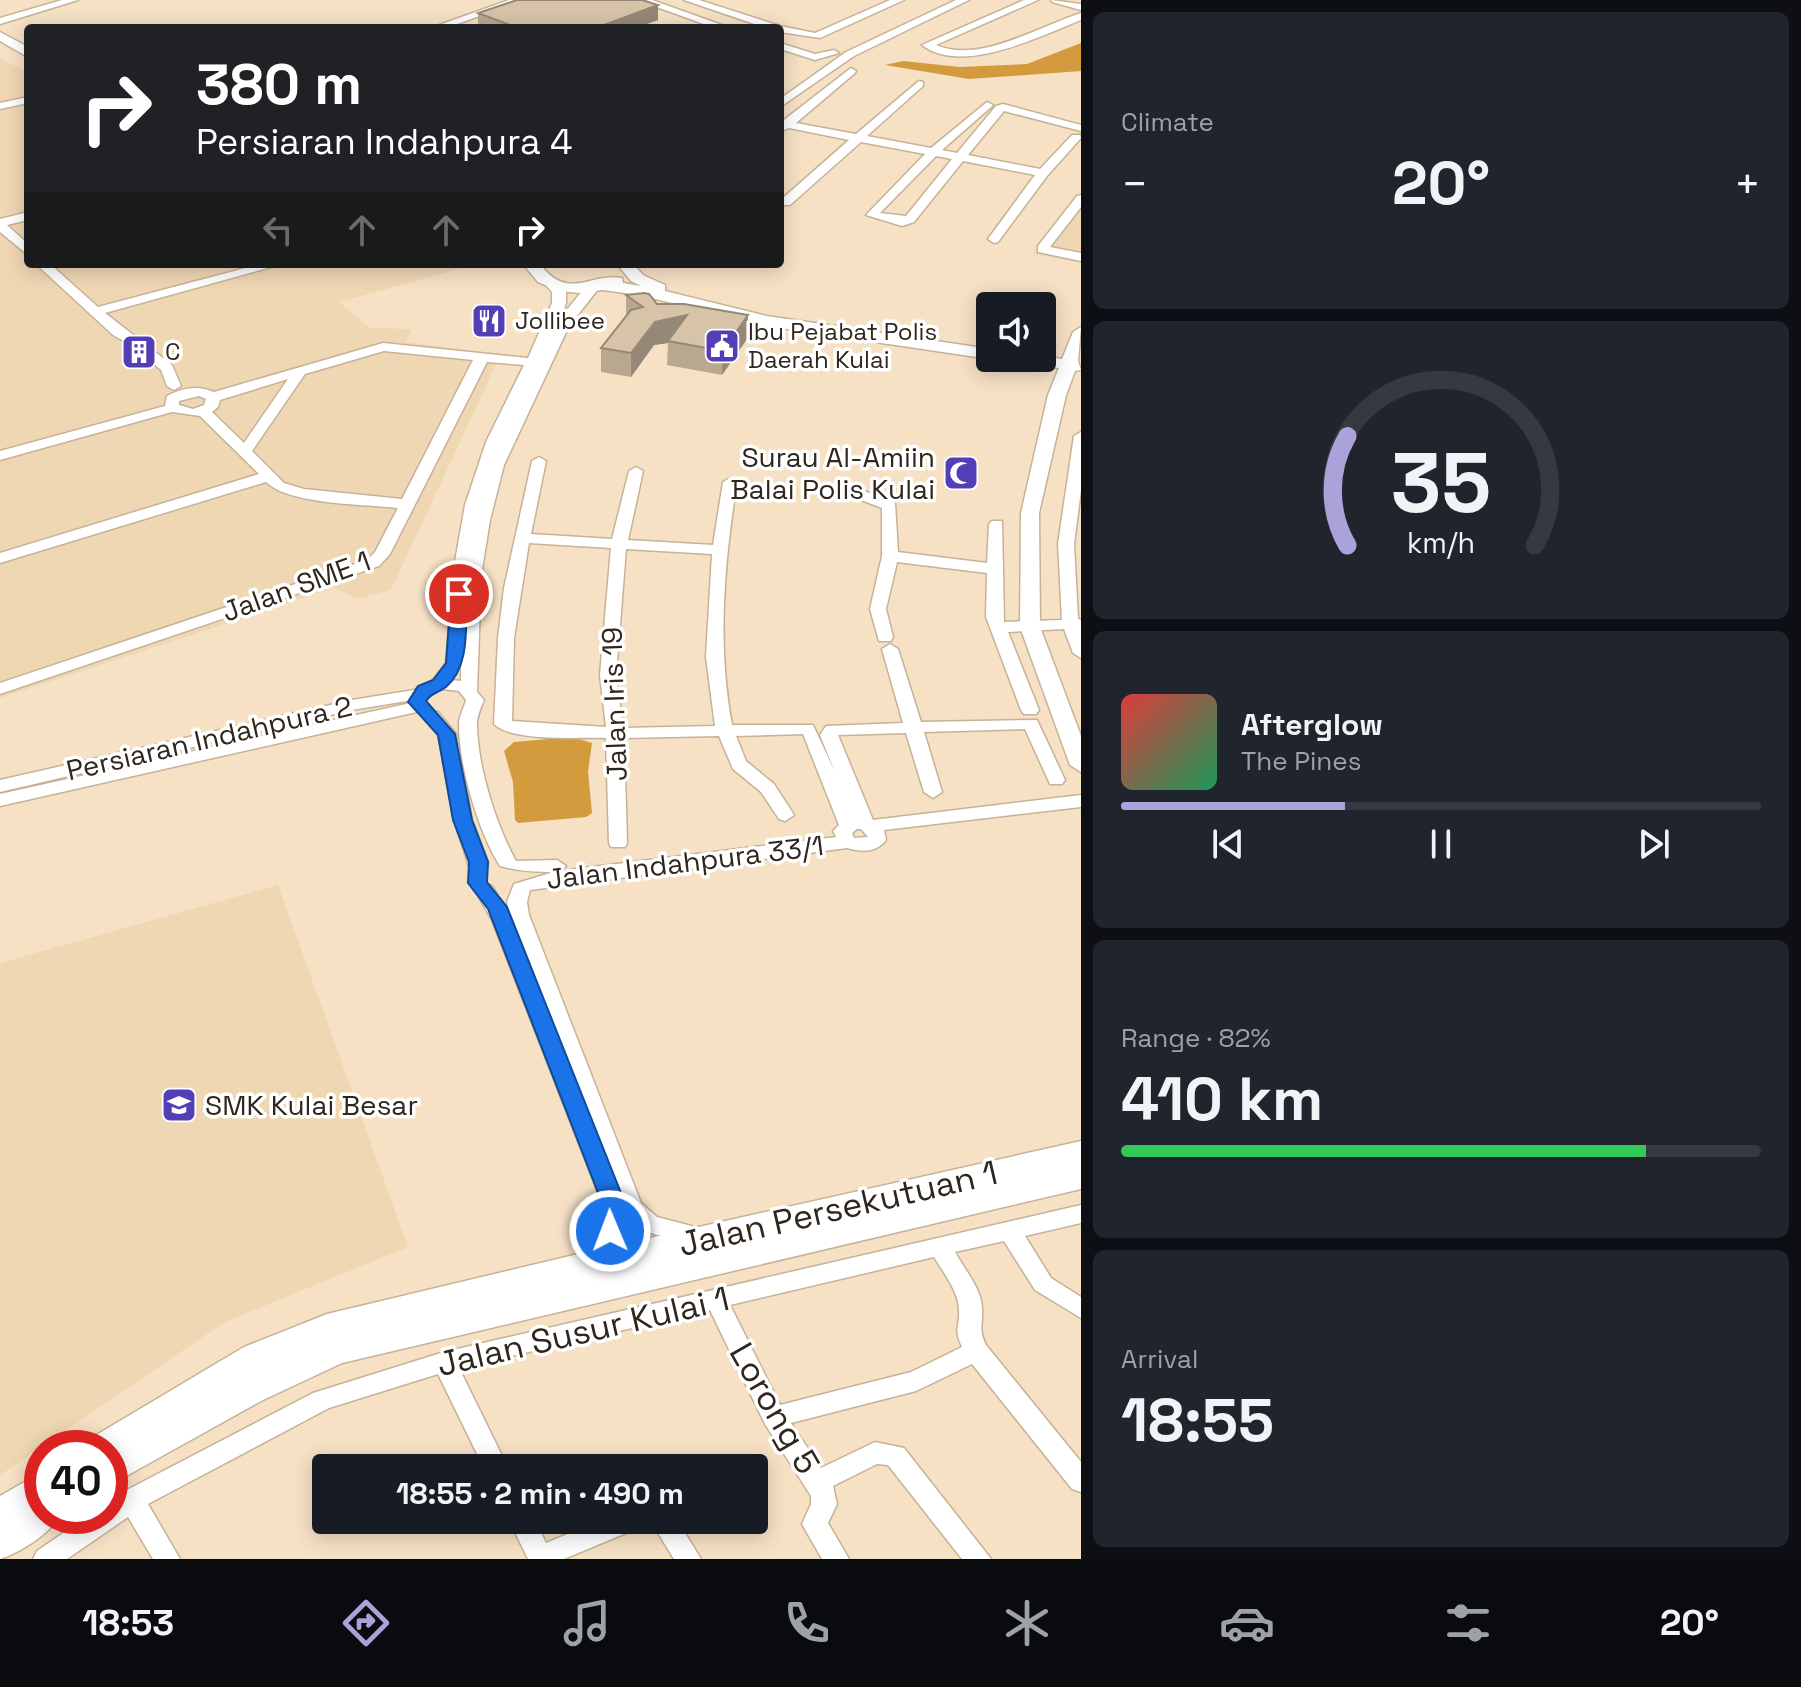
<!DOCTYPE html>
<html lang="en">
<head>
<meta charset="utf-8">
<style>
	body { margin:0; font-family:"Space Grotesk",sans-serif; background:#20242c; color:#f1f3f6; height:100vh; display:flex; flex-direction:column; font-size:30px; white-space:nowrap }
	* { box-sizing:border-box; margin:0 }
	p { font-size:26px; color:#9ea1a6 }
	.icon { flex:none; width:44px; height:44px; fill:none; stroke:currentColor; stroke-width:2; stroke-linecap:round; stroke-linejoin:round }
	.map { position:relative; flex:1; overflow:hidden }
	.drawer { display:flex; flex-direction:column; gap:12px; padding:12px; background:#0d0f14; width:720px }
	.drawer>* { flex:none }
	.guide { position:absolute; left:24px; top:24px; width:760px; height:244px; border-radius:8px; box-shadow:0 4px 20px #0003; background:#202124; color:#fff; overflow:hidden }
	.tools { position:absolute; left:976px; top:292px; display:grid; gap:16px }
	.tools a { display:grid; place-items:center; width:80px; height:80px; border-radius:8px; background:#171b24; box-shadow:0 4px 20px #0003; font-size:40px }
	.speed { position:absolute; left:24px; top:1430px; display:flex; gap:16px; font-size:40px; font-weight:700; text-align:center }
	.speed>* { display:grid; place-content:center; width:104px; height:104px; border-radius:50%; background:#171b24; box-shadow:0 4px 20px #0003; line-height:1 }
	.speed .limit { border:12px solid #d22; background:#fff; color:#111 }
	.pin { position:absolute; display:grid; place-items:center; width:68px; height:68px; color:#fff; margin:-34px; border:4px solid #fff; border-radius:50%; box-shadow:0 2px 8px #0007 }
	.me { position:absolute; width:88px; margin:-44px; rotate:359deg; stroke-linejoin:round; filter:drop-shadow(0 0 6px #0008) }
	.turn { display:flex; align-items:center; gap:28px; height:168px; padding:0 40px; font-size:36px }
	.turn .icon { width:104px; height:104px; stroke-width:2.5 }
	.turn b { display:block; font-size:56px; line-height:68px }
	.lanes { display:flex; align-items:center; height:76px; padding:0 40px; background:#0003; justify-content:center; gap:40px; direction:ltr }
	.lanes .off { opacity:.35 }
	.big { font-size:60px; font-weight:800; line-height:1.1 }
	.drawer .widget { flex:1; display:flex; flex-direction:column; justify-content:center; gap:12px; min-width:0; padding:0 28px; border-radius:12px; background:#20242c }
	.drawer .dial { align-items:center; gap:0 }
	.dial svg { height:208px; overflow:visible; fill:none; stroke:#363941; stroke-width:7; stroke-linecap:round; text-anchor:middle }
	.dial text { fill:#f1f3f6; stroke:none }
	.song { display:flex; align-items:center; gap:24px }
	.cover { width:96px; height:96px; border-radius:12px; background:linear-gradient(135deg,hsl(0 70% 55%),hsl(150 70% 35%)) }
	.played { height:8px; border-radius:4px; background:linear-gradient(90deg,#aaa2d9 35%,#363941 35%) }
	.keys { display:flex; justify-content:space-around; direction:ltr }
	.heat { display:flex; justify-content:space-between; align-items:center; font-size:44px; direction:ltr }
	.charge { height:12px; border-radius:6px; background:linear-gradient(90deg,#34c759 82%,#363941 0) }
	.trip { position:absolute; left:312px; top:1454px; width:456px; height:80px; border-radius:8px; background:#171b24; box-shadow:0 4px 20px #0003; font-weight:800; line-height:80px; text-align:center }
	.tab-bar { display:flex; height:128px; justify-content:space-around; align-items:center; background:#090b0e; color:#9ea1a6 }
	.tab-bar .icon { width:56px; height:56px }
	.tab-bar .on { color:#aaa2d9 }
	.tab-bar b { font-size:36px; color:#f1f3f6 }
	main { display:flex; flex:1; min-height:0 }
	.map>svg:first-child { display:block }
	.built { fill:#f0d7b4 }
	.water { fill:#d49a3e }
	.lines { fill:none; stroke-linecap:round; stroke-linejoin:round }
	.minor-casing { stroke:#c6b297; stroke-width:3 }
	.major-casing { stroke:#c6b297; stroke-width:3 }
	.highway-casing { stroke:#c6b297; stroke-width:3 }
	.minor { fill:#fff; fill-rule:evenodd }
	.major { fill:#fff; fill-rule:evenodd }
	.highway { fill:#fff; fill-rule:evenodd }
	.wall { fill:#b9a890 }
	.shaded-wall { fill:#968876 }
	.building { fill:#d7c3a8; stroke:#968876; stroke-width:2 }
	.route { fill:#1a73e8; stroke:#114b97; stroke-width:2 }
	.labels { text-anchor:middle; stroke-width:7; stroke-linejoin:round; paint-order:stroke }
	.far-poi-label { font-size:24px; fill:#2f271d; stroke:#fff; text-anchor:start }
	.poi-label { font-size:28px; fill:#2f271d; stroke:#fff; text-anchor:end }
	.street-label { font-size:28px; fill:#2f271d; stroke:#fff }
	.near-street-label { font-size:34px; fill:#2f271d; stroke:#fff }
</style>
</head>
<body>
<main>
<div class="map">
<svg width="1081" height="1559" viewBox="0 0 1081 1559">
	<rect width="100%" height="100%" fill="#f6e1c5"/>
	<g class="built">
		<path d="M0 58 28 73V264H477L339 302 370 328 412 329 406 342 501 354 391 590 357 599 334 588 0 698Z"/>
		<path d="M1081 193V263L1033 254 1060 217Z"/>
		<path d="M278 885 408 1247 225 1322 0 1475V963Z"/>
	</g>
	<g class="water">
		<path d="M1081 43V71L969 79 885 65 903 61 960 67 1027 64Z"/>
		<path d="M572 737 592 743 588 772 592 813 586 817 518 823 515 820 513 782 504 751 514 742Z"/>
	</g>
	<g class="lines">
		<defs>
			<g id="minor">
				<path d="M62 0H78L0 24V18Z"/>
				<path d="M509 0H524L446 28H431Z"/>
				<path d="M637 0H652L730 28H715Z"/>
				<path d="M684 0H699L780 26 815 33 890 0H904L820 38 780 32V28H766Z"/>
				<path d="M956 0H969L854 56 780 107V99L846 52Z"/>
				<path d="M1024 0H1038L936 45C979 64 1040 26 1081 13V20C1040 36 962 76 922 45Z"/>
				<path d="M1051 0 1081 4V10L1052 2Z"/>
				<path d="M780 43 815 54 834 50 839 53 815 60 780 49Z"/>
				<path d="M851 68 856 71 855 73 796 123 856 134 919 81 923 82V86L867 136 931 148 987 102 993 105 991 107 942 150 957 153 996 106 1003 104 1081 125V131L1004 111 968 155 1040 169 1072 135H1080L1081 138 1047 176 998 242 994 243 988 239 1035 175 963 161 914 222 902 226 866 215 925 154 861 142 790 205H780V197L783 198 849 140 789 128 780 131V120H784ZM936 156 952 159 906 216 880 213Z"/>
				<path d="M28 97V103L0 109V103Z"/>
				<path d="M1081 195V207L1050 247 1081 253V261L1038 252V246L1077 196Z"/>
				<path d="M28 212V220L7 225 28 244V255L0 232V219Z"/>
				<path d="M36 264H50L98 307 261 264H282L105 313 172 365 181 386 174 390 167 386 161 370 133 346 113 335Z"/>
				<path d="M549 278 566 291V303L561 317 587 285 599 288 569 326 504 465 490 520 481 576 477 692 484 700C481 708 477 715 477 724 477 765 496 825 516 861L557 860 566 866 560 871 836 837 833 831 839 825 803 734 736 736 746 761 774 784 794 815 785 821 779 819 761 792 733 769 719 736 624 738 627 843 625 847H611L609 843 606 738C580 737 512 742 494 724L498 638 504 588 532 461 539 457 546 461 531 534 612 539 629 471 636 467 643 471 628 540 713 545 723 482 730 478 735 479 737 482C724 564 717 644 732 725H813L835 772 820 735 826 726 903 723 882 649 890 644 898 649 921 722 1037 720 1065 780 1062 784H1050L1025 729 924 732 942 792 933 798 924 792 906 733 838 735 873 820 1081 795V807L884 830 886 840C876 853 862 852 847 848L530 890 527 902 529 915 641 1203 657 1217 707 1230 710 1236 707 1242 699 1245 650 1233 642 1230 624 1214C621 1236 599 1278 572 1269L569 1263 597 1232 602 1203 492 920 475 890 485 884 492 886 510 917 507 902 514 884 554 872C534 872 518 871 500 866 478 831 459 766 459 724 459 716 464 708 466 700L459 691 442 689 419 699 352 710 0 792V780L352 700 414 690 433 680 446 663 454 567 465 505 486 442 524 365 487 362 390 554 379 566 0 694V683L367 560 375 552 398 508C364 504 290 505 266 482L0 563V553L259 474 200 416 172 412 0 460V451L165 406 167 396C183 388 197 385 214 392L383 343 528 358 552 303V292L543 282ZM384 351 473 360 402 499 304 489 284 483 252 451 305 374ZM288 379 244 443 212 412 218 407 220 400ZM199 396 206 399 204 405 193 409 179 405V401ZM529 543 611 548 600 675 606 727 512 721 514 638ZM626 549 712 554 706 657 715 726 623 728 616 675ZM461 665V681L451 680 460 667ZM857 829H861L868 837 854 838 852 833Z"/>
				<path d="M1081 432V490L1074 544 1078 619 1081 620V658L1073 653 1064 629 1008 632 1039 710 1036 714H1024L1021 710 986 617 987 573 897 562 886 609 893 637 891 641H879L870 609 882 556V508L856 498 813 492V486L859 489 895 503 898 552 987 563 989 524 992 521H1002L1004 622 1062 620 1058 544 1074 436Z"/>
				<path d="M415 702 424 707 421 711 0 806V794Z"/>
				<path d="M432 711 438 712 456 734 472 820 488 862 486 875H472L454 820 438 735 423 716Z"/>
				<path d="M1081 1205V1223L1025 1236 1051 1278 1081 1297V1318L1035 1290 1004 1241 955 1252C964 1269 982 1289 982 1309 983 1326 978 1328 986 1345L1081 1462V1492L1072 1489 972 1364 916 1391 791 1423 821 1468 875 1442 904 1448 991 1559H962L888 1465 877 1464 833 1486 837 1504 828 1523 849 1559H822L802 1524 811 1504V1496L765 1424 710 1310 459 1368 508 1468H484L438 1374 329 1408 148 1504 180 1559H153L128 1517 67 1559H33L37 1551 88 1516H110V1501L123 1492 313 1393 444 1352ZM934 1257C943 1272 959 1292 959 1310 960 1329 953 1326 962 1347L911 1372 780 1405 730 1305Z"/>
				<path d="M509 1520H535L546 1543 601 1520H642L638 1528 564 1559H528Z"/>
				<path d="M650 1520H677L701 1559H674Z"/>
			</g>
			<g id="major">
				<path d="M0 32 28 47V57L0 41Z"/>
				<path d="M523 264H540C568 302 590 272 622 278L623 283 641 286 631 281 617 264H633L643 275 665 285V291L767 316 990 349V358H994L990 359 767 326 639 295 603 290 579 293 560 291 538 282Z"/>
				<path d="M1081 327 1078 361 1081 370 1075 371 1066 395 1039 513 1040 627 1081 736V772L1070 765 1020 627 1021 513 1048 395 1059 368 1022 363 1014 358 1042 356 1062 359 1073 332Z"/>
			</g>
			<g id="highway">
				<path d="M1081 1141V1165L551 1287 1081 1165V1189L342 1363 261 1401 110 1485V1448H88L93 1437 244 1347 327 1314 574 1255Z"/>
				<path d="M42 1472V1516H59C50 1534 19 1553 0 1559V1496Z"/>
			</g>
		</defs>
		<use href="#minor" class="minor-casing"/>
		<use href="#major" class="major-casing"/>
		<use href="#highway" class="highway-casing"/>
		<use href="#minor" class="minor"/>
		<use href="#major" class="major"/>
		<use href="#highway" class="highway"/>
	</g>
	<g class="wall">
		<path d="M658 5V20L636 28H478V13Z"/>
		<path d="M626 295 657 304 748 315 747 339 722 375 667 365 668 343 654 345 631 377 601 372V348L626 316Z"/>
	</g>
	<g class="shaded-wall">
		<path d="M658 5V20L636 28H596Z"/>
		<path d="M687 315 668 343 654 345 631 377V353L655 322Z"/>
		<path d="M748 315 747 339 722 375 723 351Z"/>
	</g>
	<g class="building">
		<path d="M517 0H642L658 5 596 28H518L478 13Z"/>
		<path d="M644 293 649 294 657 304H684L748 315 723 351 668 341 687 315 655 322 631 353 601 348 631 310 643 307 626 295Z"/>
	</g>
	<path class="route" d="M459 590 467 594C465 624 471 666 446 687 438 693 432 692 426 701L455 734 472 820 488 862 487 882 507 907 625 1203 618 1237 610 1240 602 1237 598 1231 602 1203 488 909 468 883 469 862 453 820 438 735 408 702 418 686 433 680 446 663 451 594Z"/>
	<defs>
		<symbol id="restaurant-square" viewBox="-11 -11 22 22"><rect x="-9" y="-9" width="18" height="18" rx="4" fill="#543eb6" stroke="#fff"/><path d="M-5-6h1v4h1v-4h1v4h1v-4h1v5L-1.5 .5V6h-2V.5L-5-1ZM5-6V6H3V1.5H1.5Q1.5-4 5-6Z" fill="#fff"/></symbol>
		<symbol id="civic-square" viewBox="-11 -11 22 22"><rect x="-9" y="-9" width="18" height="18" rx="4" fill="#543eb6" stroke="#fff"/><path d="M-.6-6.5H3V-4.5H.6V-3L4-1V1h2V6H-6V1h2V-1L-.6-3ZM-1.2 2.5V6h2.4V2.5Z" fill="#fff"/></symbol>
		<symbol id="building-square" viewBox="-11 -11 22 22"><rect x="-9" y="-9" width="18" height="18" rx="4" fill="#543eb6" stroke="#fff"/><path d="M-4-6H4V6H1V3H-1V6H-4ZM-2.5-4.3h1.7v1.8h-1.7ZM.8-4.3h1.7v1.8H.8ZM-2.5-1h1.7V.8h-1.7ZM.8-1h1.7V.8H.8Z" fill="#fff"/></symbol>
		<symbol id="mosque-square" viewBox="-11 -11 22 22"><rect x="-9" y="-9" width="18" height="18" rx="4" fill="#543eb6" stroke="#fff"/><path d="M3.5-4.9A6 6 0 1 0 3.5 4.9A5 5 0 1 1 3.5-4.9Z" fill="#fff"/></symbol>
		<symbol id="school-square" viewBox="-11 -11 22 22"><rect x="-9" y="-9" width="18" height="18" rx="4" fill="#543eb6" stroke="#fff"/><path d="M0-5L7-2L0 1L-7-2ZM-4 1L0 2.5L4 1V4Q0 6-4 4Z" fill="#fff"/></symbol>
	</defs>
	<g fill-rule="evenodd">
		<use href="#restaurant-square" x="469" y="301" width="40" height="40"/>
		<use href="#civic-square" x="702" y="326" width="40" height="40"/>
		<use href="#building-square" x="119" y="332" width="40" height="40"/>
		<use href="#mosque-square" x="941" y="453" width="40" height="40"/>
		<use href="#school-square" x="159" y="1085" width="40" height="40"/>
	</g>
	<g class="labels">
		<g class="far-poi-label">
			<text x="515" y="329">Jollibee</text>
			<text x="748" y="340">Ibu Pejabat Polis<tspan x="748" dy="28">Daerah Kulai</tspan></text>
			<text x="165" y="360">C</text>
		</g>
		<g class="poi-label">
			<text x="935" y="467">Surau Al-Amiin<tspan x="935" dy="32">Balai Polis Kulai</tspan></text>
			<text x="205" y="1115" text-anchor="start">SMK Kulai Besar</text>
		</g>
		<g class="street-label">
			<text transform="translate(296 586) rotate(-20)" y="10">Jalan SME 1</text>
			<text transform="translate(614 704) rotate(-92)" y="10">Jalan Iris 19</text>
			<text transform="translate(209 738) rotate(-13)" y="10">Persiaran Indahpura 2</text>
			<text transform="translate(685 862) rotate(-7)" y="10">Jalan Indahpura 33/1</text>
		</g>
		<g class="near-street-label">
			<text transform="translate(838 1208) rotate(-13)" y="12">Jalan Persekutuan 1</text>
			<text transform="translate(583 1331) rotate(-13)" y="12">Jalan Susur Kulai 1</text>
			<text transform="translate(775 1408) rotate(60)" y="12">Lorong 5</text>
		</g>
	</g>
</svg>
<div class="tools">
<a><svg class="icon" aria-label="sound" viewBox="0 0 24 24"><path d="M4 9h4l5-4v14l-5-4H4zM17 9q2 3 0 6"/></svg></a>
</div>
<div class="speed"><div class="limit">40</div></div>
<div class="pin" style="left:459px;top:594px;background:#d93025"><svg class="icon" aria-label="arrive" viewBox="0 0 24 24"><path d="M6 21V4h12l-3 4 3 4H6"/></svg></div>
<svg class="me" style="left:610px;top:1231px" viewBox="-20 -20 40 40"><circle r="17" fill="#1a73e8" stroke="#fff" stroke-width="3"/><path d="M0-11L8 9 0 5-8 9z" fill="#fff"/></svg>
<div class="trip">18:55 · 2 min · 490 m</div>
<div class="guide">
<div class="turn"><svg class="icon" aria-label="right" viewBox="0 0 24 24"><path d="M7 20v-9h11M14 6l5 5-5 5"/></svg><div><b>380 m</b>Persiaran Indahpura 4</div></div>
<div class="lanes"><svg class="icon off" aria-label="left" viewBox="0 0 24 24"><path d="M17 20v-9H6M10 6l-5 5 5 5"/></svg><svg class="icon off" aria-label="ahead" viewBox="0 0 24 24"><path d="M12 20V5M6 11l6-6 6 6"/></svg><svg class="icon off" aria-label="ahead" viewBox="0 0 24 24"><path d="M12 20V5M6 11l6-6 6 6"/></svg><svg class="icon" aria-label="right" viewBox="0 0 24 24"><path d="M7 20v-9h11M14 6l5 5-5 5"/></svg></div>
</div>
</div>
<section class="drawer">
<div class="widget"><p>Climate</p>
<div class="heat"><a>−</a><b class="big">20°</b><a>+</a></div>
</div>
<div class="widget dial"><svg viewBox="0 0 100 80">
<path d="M14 69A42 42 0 1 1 86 69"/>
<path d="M14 69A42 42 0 0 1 14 27" stroke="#aaa2d9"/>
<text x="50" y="56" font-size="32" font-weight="700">35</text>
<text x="50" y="72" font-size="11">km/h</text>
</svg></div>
<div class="widget">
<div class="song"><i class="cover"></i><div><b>Afterglow</b><p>The Pines</p></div></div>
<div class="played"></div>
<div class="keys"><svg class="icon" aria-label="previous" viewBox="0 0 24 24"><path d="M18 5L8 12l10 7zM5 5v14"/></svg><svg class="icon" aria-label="pause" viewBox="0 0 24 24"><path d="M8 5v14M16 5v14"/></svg><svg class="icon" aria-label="next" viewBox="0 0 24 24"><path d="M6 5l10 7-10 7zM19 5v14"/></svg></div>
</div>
<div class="widget"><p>Range · 82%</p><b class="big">410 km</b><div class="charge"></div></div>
<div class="widget"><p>Arrival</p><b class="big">18:55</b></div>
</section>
</main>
<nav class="tab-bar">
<b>18:53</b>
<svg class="icon on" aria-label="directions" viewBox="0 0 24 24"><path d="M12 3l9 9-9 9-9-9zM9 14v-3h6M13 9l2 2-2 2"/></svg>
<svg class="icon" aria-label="music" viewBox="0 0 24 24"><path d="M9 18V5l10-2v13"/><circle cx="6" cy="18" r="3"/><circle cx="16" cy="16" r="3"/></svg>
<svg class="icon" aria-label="phone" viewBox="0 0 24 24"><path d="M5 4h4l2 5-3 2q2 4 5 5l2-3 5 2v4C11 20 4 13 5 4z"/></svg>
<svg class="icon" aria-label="climate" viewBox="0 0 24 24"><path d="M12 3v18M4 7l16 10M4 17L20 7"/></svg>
<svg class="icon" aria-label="car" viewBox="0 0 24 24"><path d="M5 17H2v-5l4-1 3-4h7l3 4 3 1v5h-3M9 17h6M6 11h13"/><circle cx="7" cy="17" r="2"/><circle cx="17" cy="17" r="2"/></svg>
<svg class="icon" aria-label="filters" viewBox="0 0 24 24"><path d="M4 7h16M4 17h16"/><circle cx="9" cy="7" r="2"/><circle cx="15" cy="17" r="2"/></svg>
<b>20°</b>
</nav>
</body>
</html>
